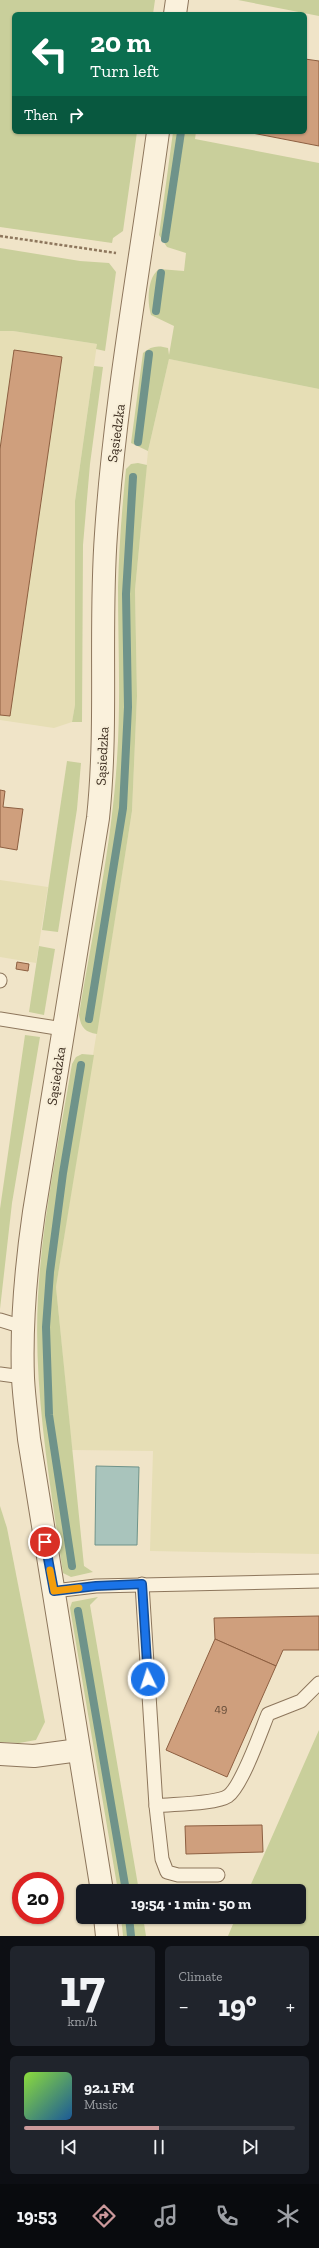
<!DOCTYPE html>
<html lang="en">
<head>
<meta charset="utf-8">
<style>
	body { margin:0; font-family:"Zilla Slab",serif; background:#20242c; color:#f1f3f6; height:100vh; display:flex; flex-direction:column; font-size:15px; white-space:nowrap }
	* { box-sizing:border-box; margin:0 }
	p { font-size:13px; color:#9ea1a6 }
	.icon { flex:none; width:22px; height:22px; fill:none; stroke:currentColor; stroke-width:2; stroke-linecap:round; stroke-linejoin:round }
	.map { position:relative; height:1936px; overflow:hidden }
	.panel { display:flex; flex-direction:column; gap:10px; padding:10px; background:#0d0f14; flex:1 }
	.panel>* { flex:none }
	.banner { position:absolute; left:12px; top:12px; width:295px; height:122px; border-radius:6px; box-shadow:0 1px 3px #0004; background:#0b6e4f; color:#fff; overflow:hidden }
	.speed { position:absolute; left:12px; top:1872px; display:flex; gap:8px; font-size:20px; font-weight:700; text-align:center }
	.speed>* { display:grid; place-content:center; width:52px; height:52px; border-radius:50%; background:#171b24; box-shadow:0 1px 3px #0004; line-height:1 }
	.speed .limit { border:6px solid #d22; background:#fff; color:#111 }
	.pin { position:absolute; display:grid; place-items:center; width:34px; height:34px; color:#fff; margin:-17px; border:2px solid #fff; border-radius:50%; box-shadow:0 1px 4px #0007 }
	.me { position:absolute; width:44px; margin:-22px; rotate:356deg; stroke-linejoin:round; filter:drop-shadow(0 0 3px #0008) }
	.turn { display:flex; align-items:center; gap:14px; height:84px; padding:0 12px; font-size:18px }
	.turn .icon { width:52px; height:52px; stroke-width:2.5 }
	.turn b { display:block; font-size:28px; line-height:34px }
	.then { display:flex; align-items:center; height:38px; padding:0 12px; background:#0003; gap:8px; font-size:15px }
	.big { font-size:30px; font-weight:800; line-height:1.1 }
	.panel .tile { flex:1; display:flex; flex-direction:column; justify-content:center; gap:6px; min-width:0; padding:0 14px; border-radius:6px; background:#20242c }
	.panel .dial { align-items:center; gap:0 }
	.dial b { font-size:52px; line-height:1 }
	.song { display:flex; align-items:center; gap:12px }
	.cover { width:48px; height:48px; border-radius:6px; background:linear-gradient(135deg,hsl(90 70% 55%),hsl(210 70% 35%)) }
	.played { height:4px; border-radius:2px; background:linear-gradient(90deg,#cc999b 50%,#363941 50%) }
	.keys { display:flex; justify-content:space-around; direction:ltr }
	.heat { display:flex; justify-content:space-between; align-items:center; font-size:22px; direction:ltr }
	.panel .tiles { flex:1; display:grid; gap:10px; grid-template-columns:1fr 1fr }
	.tile:last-child { grid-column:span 2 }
	.trip { position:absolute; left:76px; top:1884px; width:230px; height:40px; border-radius:6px; background:#171b24; box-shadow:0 1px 3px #0004; font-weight:800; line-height:40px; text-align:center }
	.tab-bar { display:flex; height:64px; justify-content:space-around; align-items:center; background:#090b0e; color:#9ea1a6 }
	.tab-bar .icon { width:28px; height:28px }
	.tab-bar .selected { color:#cc999b }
	.tab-bar b { font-size:18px; color:#f1f3f6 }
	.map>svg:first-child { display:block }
	.farmland { fill:#e6deb5 }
	.green { fill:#c9cf9b }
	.water { fill:#a9c4bc; stroke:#6f938a }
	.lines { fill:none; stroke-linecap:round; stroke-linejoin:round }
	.stream { stroke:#6f938a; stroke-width:8 }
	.building { fill:#cf9f7d; stroke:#8d5f41 }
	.service-casing { stroke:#8d765c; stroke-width:15 }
	.minor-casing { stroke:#8d765c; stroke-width:24 }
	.tertiary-casing { stroke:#8d765c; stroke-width:24 }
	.path { stroke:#8d765c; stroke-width:2.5; stroke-dasharray:3 2; stroke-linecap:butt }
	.service { stroke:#faf1dc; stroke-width:13 }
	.minor { stroke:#faf1dc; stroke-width:22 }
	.tertiary { stroke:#faf1dc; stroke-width:22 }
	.route-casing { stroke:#114b97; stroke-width:10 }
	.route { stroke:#1a73e8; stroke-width:7 }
	.slow { stroke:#f59e0b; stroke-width:7 }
	.labels { text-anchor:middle; stroke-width:4; stroke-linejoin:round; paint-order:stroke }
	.number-label { font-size:12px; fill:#624a37 }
	.street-label { font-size:14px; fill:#3d2e20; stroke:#f7eed8 }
</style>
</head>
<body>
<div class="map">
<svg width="319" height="1936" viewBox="0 0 319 1936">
	<rect width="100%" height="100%" fill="#f0e4c8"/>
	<g class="farmland">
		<path d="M0 331H13L97 344 75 501V705L72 722 54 728 0 720Z"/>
		<path d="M169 359 319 389V1554L150 1551 153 1451 72 1450 56 1287 132 811 137 696 135 590 148 451Z"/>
		<path d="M0 880 48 887 36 963 0 957Z"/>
	</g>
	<g class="green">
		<path d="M0 0H155L153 14H14V132H137L123 231 113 238 112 243 0 227Z"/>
		<path d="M238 0H319V16Z"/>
		<path d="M173 132H196L195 139 319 163V389L169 359 148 451 131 443 143 353C151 346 158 345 168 348L169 355 174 326 151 315C147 302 147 278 159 269L184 271 186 253 167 247 159 235Z"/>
		<path d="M0 248 80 261 109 263 116 272 105 351 96 349 97 344 13 331H0Z"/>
		<path d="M94 366 103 367 90 464 83 545 82 722H72L75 705V501Z"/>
		<path d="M138 463 147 465 135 590 137 696 132 811 97 1034C85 1032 81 1028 79 1015 93 930 112 845 117 759 121 701 118 644 118 587 119 547 122 508 126 469L131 464Z"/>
		<path d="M67 761 81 763 77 809 58 932 42 930Z"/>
		<path d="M39 946 55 949 44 1015 29 1012Z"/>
		<path d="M25 1035 40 1037 12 1203 0 1309V1209Z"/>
		<path d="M82 1054 94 1055 56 1287 84 1566 93 1572 71 1577 63 1573C50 1482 33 1389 38 1297 42 1219 59 1141 72 1064L76 1057Z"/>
		<path d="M0 1506 7 1528 45 1722 36 1740 19 1743 0 1742Z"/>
		<path d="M98 1597 90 1605 139 1891H118L70 1608 72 1602Z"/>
		<path d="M319 1730V1936H228L236 1917H299V1891H248Z"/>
		<path d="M121 1917H143L146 1936H123Z"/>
	</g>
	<path class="water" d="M96 1466 139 1467 137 1545H95Z"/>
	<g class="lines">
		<g class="stream">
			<path d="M165 239 181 132"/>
			<path d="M156 311 161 273"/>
			<path d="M138 442 149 354"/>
			<path d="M89 1019 123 808 128 707 126 594 133 477"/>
			<path d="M72 1566 49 1415 46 1327 50 1272 63 1173 81 1065"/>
			<path d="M78 1611 126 1891"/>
			<path d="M129 1917 131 1936"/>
		</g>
	</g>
	<g class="building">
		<path d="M305 59 319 61V146L247 132H305Z"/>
		<path d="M14 350 62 357 10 716 0 715V449Z"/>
		<path d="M0 790 5 791 3 807 23 809 17 850 0 847Z"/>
		<path d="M17 962 29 964 28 971 16 969Z"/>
		<path d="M319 1616V1650H283L276 1666 215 1639 214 1618Z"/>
		<path d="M215 1639 276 1666 227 1777 166 1750Z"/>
		<path d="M262 1825 263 1852 186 1854 185 1826Z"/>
	</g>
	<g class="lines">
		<defs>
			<g id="service">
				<path d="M0 981V980"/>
				<path d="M0 1019 63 1029"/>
				<path d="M0 1320 23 1327"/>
				<path d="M0 1374 23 1377"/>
				<path d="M142 1584 156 1806C172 1804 216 1804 228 1796 242 1786 261 1731 268 1714L301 1701 319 1683"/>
				<path d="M54 1591 96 1586 319 1581"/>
				<path d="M156 1806 162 1859 167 1872 178 1875H218"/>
			</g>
			<path id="minor" d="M0 1754 34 1756 79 1750"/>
			<g id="tertiary">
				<path d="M175 14 177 0"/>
				<path d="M102 1891 29 1439C27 1419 24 1398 23 1378 21 1323 26 1267 34 1212L98 818C108 723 99 629 106 534 115 399 140 265 158 132"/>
				<path d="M105 1917 107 1936"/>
			</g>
		</defs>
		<use href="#service" class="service-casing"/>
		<use href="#minor" class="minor-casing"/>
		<use href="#tertiary" class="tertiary-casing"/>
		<path class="path" d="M0 236 116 253"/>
		<use href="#service" class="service"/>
		<use href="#minor" class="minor"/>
		<use href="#tertiary" class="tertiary"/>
	</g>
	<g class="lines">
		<defs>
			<path id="route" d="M45 1542 54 1591 96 1586 142 1584 148 1679"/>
		</defs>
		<use href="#route" class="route-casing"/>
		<use href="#route" class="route"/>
		<path class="slow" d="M50 1570 54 1591 79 1588"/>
	</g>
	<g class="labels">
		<g class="number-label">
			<text x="221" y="1712">49</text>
		</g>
		<g class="street-label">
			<text transform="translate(116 433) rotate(-82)" y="5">Sąsiedzka</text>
			<text transform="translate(102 756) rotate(-87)" y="5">Sąsiedzka</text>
			<text transform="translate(56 1076) rotate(-81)" y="5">Sąsiedzka</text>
		</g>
	</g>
</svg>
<div class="speed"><div class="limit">20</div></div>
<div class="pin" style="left:45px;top:1542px;background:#d93025"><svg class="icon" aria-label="arrive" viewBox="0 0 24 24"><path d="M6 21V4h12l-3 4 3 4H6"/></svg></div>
<svg class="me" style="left:148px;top:1679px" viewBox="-20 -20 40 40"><circle r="17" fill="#1a73e8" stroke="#fff" stroke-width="3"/><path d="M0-11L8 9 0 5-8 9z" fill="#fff"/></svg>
<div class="trip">19:54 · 1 min · 50 m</div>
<div class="banner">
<div class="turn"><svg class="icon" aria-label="left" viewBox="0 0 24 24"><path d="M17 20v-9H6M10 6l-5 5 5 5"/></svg><div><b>20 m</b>Turn left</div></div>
<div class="then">Then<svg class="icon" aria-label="right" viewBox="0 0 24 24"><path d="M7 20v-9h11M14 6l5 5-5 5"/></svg></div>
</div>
</div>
<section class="panel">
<div class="tiles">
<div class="tile dial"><b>17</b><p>km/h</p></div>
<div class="tile"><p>Climate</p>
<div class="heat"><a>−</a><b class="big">19°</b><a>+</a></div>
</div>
<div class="tile">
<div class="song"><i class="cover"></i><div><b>92.1 FM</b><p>Music</p></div></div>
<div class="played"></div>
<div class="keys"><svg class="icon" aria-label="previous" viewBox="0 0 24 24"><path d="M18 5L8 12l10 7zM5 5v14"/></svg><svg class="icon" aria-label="pause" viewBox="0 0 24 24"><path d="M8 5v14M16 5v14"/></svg><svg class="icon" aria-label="next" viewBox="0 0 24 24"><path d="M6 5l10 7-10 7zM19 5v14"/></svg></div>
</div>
</div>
</section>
<nav class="tab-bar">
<b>19:53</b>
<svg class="icon selected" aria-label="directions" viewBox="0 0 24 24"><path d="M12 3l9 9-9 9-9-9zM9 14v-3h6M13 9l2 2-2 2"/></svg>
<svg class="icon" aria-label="music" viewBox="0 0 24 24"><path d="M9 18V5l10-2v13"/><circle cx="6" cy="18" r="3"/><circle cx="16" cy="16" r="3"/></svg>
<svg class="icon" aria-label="phone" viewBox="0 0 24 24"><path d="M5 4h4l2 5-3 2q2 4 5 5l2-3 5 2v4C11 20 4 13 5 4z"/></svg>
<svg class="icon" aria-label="climate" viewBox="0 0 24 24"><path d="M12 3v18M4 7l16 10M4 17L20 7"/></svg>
</nav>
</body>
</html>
